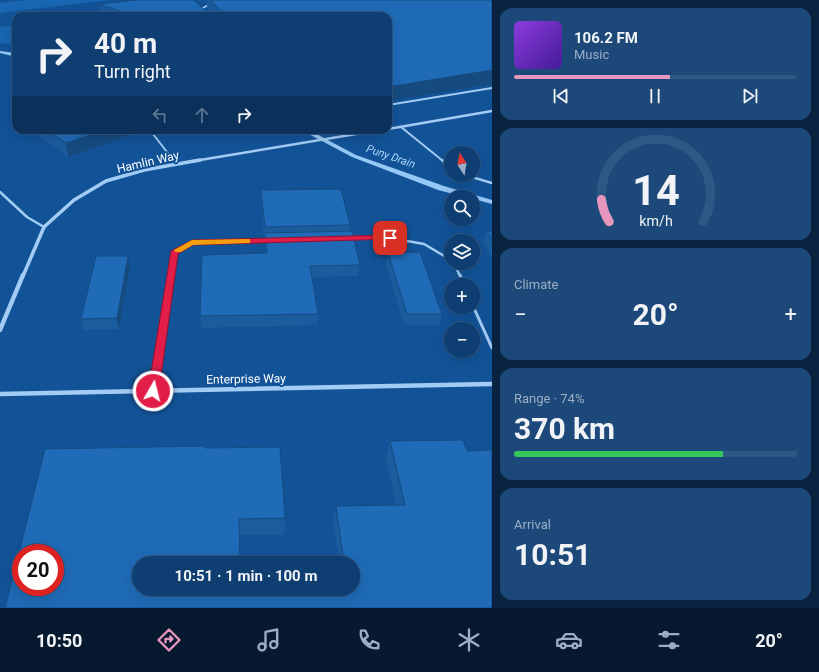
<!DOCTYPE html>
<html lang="en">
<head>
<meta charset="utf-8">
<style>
	body { margin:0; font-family:Roboto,sans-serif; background:#1c497a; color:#f1f3f6; height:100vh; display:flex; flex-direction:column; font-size:15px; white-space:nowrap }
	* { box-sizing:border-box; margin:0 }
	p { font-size:13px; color:#9baec4 }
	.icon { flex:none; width:22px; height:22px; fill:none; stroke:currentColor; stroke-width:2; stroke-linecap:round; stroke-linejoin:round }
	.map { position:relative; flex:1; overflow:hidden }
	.details { display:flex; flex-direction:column; gap:8px; padding:8px; background:#08223f; width:327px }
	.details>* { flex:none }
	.hud { position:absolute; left:12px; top:12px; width:380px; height:122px; border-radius:12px; box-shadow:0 4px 16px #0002,0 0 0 1px #2e5784; background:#0e3e72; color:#f1f3f6; overflow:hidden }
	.needle { width:26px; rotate:348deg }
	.fabs { position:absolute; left:444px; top:146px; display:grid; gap:8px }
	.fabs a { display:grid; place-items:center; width:36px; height:36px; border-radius:50%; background:#0e3e72; box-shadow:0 4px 16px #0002,0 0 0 1px #2e5784; font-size:20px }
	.speed { position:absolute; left:12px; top:544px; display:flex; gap:8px; font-size:20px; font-weight:700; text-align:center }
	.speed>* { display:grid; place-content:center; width:52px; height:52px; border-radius:50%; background:#0e3e72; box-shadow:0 4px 16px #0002,0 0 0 1px #2e5784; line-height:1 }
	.speed .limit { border:6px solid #d22; background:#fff; color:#111 }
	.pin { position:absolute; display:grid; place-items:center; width:34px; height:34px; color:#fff; margin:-17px; border-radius:8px; box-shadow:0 2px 6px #0006 }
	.me { position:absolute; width:44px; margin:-22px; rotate:8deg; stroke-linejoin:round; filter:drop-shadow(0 0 3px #0008) }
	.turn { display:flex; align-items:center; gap:14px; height:84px; padding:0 16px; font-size:18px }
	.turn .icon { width:52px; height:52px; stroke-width:2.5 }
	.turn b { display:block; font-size:28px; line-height:34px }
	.lanes { display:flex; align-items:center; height:38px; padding:0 16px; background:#0003; justify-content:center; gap:20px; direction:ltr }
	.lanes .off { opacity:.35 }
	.big { font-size:30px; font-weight:700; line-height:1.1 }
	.details .widget { flex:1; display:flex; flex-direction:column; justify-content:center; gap:6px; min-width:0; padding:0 14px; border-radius:12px; background:#1c497a }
	.details .dial { align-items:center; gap:0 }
	.dial svg { height:104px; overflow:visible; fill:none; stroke:#2e5784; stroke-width:7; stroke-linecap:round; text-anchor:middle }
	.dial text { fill:#f1f3f6; stroke:none }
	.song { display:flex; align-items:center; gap:12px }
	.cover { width:48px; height:48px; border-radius:6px; background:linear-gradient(135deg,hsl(270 70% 55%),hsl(260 70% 35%)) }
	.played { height:4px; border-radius:2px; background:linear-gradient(90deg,#e797bd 55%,#2e5784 55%) }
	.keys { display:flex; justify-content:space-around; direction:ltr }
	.heat { display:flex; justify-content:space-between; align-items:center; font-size:22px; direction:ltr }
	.charge { height:6px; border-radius:3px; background:linear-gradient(90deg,#34c759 74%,#2e5784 0) }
	.trip { position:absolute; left:132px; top:556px; width:228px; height:40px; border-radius:20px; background:#0e3e72; box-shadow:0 4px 16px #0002,0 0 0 1px #2e5784; font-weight:700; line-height:40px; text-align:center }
	.tab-bar { display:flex; height:64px; justify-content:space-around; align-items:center; background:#06192e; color:#9baec4 }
	.tab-bar .icon { width:28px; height:28px }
	.tab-bar .active { color:#e797bd }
	.tab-bar b { font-size:18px; color:#f1f3f6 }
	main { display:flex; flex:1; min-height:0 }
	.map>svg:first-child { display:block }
	.green { fill:#1966b2 }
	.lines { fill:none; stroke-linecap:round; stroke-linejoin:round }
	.stream { fill:#95c7f7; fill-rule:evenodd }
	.service-far3 { stroke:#a3ccf4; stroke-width:1.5 }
	.service-far2 { stroke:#a3ccf4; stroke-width:2 }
	.service-far1 { stroke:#a3ccf4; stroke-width:2.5 }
	.service { stroke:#a3ccf4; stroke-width:3 }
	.minor-far2 { stroke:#a3ccf4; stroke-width:2.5 }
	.minor-far1 { stroke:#a3ccf4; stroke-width:3.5 }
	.minor { stroke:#a3ccf4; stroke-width:4.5 }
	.wall { fill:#1b5c9d }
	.shaded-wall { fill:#164b80 }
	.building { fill:#1f6bb7; stroke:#164b80; fill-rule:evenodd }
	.route { fill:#e11d48; stroke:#92132f }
	.slow { fill:#f59e0b }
	.labels { text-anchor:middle; stroke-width:4; stroke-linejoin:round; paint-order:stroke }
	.far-water-label { font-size:11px; font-style:italic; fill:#afd5fa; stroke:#125398 }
	.street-label { font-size:12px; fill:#fff; stroke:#125398 }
</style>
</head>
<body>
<main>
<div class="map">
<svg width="492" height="608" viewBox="0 0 492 608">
	<rect width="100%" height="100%" fill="#125398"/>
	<g class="green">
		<path d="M26 0H109L0 13V3Z"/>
		<path d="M16 25V45L0 43V27Z"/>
	</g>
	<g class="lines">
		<g class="stream">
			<path d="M0 51 16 53V57L0 53Z"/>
			<path d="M301 130H309L356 155 444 186 492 200V204L473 199V197H465L438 190 352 157Z"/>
		</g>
		<path class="service-far3" d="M201 9 210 4"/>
		<g class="service-far2">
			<path d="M388 105 492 88"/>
			<path d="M401 127 443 161"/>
			<path d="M168 130 153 134 174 161"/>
		</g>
		<g class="service-far1">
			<path d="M173 160 176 164"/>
			<path d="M442 160 451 168"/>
			<path d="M465 175 492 183"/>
			<path d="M0 192 27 217 44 227"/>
			<path d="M351 239 390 238 424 244 451 260"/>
			<path d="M454 263 460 276"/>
			<path d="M170 276 174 252 192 243 267 241"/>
		</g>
		<g class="service">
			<path d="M460 275 464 285"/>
			<path d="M473 306 492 348"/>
			<path d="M153 391 170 275"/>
		</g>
		<g class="minor-far2">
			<path d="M388 129 492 111"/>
			<path d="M194 161 380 130"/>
		</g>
		<path class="minor-far1" d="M23 276 44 227 74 200 106 181 144 170 200 160"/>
		<g class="minor">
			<path d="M0 330 23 275"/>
			<path d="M0 394 492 384"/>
		</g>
	</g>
	<g class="wall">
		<path d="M207 0H492L388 16H214L207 9Z"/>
		<path d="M99 4 211 16H104L101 15Z"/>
		<path d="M30 130H133L134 134 68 157Z"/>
		<path d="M261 190 350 225 349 231 360 265 358 276 312 277 318 314 317 325 201 328 200 316 266 254 265 238H264L261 200Z"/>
		<path d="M487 231H492V259L483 242Z"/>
		<path d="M388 253 442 314 439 325H404L386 264Z"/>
		<path d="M130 267 119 329 83 330 81 319Z"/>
		<path d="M390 441 467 451 492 608H5L205 448 285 518 284 535H239L139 589H353V563H339L333 523 336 506 396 505 386 458Z"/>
	</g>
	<g class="shaded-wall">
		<path d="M492 70V84L388 101V87Z"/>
		<path d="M105 130H133L134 134 68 157 66 143Z"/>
		<path d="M128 256 130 267 119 329 117 318Z"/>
	</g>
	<g class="building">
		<path d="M137 0H194L211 16H134L99 4Z"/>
		<path d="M210 0H492V70L388 87V16H226Z"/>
		<path d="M46 130H105L66 143Z"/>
		<path d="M341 189 350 225 265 227 261 190Z"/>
		<path d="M352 231 360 265 310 266 318 314 200 316 202 255 267 253 265 233Z"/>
		<path d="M487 231H492V241Z"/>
		<path d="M420 252 442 314H407L388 253Z"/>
		<path d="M96 256H128L117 318 81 319Z"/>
		<path d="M463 440 467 451 492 450V608H5L45 449 205 446V448L280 447 285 518 239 519 240 563H139V589H353V563H344L336 506 405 505 390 441ZM21 553H55V587H21Z"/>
	</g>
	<path class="route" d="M390 235 394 238 393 239 193 245 178 254 159 391 153 395 150 394 148 391 171 251 192 240Z"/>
	<path class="slow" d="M248 239H250V243L193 245 181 252H175L174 250 192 240Z"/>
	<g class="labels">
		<g class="far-water-label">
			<text transform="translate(391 156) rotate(19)" y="4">Puny Drain</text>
		</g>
		<g class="street-label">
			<text transform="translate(148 162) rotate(-13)" y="4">Hamlin Way</text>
			<text transform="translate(246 379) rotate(-1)" y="4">Enterprise Way</text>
		</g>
	</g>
</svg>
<div class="fabs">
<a><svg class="needle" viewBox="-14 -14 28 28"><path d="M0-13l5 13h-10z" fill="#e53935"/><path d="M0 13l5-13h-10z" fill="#9baec4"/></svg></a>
<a><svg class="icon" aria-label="search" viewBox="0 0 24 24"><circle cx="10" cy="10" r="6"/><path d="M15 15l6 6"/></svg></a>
<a><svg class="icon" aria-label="layers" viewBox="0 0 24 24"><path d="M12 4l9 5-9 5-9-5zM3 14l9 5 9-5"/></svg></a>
<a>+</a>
<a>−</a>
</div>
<div class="speed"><div class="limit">20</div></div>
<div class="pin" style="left:390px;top:238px;background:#d93025"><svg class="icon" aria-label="arrive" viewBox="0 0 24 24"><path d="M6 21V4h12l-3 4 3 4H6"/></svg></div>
<svg class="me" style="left:153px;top:391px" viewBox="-20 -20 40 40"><circle r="17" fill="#e11d48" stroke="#fff" stroke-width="3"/><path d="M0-11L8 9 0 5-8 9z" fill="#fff"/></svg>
<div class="trip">10:51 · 1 min · 100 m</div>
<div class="hud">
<div class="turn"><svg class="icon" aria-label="right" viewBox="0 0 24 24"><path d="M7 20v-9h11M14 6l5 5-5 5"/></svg><div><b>40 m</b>Turn right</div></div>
<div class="lanes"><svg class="icon off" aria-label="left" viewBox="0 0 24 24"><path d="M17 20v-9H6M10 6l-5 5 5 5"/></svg><svg class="icon off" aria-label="ahead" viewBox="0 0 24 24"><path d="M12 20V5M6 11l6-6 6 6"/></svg><svg class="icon" aria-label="right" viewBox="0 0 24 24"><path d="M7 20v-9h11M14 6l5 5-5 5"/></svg></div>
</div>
</div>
<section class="details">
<div class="widget">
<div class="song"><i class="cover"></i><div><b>106.2 FM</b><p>Music</p></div></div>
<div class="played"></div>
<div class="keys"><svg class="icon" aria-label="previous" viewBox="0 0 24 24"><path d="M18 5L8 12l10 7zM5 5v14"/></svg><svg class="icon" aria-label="pause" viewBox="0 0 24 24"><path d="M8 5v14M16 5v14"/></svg><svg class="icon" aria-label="next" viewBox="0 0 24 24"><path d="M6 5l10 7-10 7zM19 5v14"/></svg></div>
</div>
<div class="widget dial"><svg viewBox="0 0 100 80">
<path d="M14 69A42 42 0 1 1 86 69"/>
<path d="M14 69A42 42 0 0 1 8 52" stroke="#e797bd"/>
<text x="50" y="56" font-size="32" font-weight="700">14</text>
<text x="50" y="72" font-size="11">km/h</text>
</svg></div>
<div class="widget"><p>Climate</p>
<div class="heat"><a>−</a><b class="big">20°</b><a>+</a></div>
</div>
<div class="widget"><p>Range · 74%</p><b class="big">370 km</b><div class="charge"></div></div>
<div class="widget"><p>Arrival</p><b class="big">10:51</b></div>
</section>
</main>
<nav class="tab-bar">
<b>10:50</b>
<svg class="icon active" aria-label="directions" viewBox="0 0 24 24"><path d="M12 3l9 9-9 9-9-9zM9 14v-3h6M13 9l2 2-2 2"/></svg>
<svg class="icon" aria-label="music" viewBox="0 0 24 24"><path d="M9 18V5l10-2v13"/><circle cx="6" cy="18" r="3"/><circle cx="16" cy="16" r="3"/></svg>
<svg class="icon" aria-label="phone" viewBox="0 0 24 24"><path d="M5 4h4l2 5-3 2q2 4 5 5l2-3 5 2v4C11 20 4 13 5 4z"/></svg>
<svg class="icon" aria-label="climate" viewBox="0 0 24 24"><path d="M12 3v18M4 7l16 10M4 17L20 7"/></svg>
<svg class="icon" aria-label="car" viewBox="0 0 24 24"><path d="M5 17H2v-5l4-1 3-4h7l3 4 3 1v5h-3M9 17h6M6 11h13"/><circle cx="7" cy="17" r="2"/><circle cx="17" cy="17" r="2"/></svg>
<svg class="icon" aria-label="filters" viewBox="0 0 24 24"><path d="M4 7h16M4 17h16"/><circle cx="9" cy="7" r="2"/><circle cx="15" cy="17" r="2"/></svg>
<b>20°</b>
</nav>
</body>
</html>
